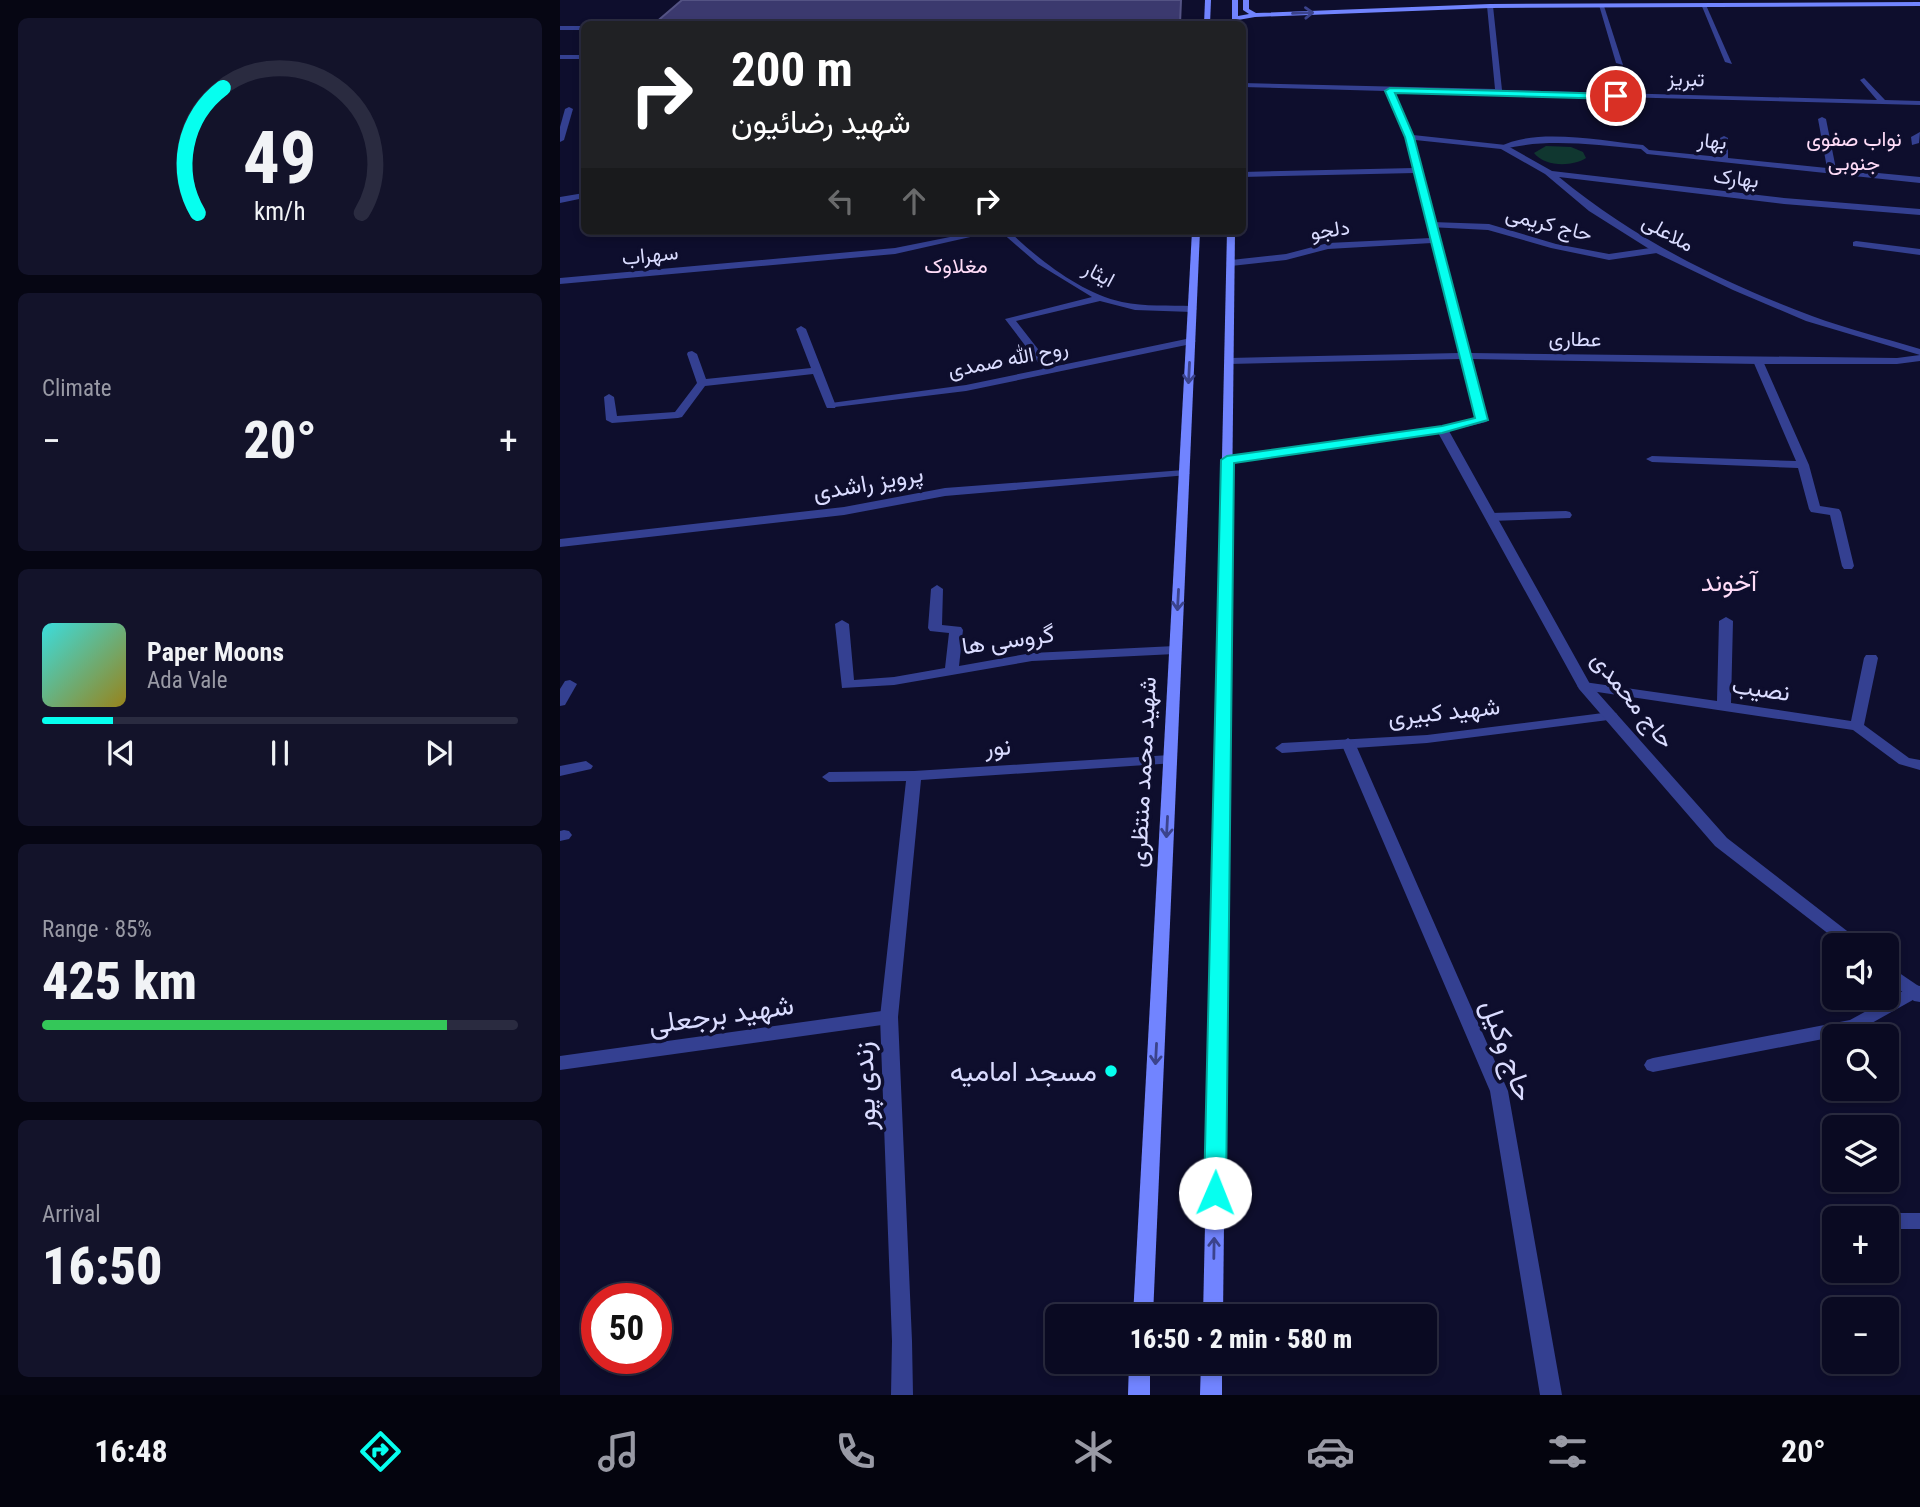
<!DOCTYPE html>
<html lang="en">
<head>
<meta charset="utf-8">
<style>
	body { margin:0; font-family:"Roboto Condensed",Vazirmatn,sans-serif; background:#13132a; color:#f1f3f6; height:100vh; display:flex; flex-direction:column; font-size:26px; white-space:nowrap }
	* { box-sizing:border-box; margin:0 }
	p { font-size:23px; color:#999aa5 }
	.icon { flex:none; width:38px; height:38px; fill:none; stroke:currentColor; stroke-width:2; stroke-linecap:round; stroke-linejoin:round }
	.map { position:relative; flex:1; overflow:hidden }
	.sheet { display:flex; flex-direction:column; gap:18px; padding:18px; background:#060613; width:560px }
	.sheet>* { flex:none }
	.guide { position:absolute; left:21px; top:21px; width:665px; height:214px; border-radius:10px; box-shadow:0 4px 10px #0003,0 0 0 2px #2a2b40; background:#202124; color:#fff; overflow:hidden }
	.fabs { position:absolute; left:1262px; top:933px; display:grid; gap:14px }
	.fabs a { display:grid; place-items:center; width:77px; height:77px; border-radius:10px; background:#0a0a22; box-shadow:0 4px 10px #0003,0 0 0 2px #2a2b40; font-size:35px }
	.speed { position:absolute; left:21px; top:1283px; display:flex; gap:14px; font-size:35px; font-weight:700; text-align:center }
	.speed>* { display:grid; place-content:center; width:91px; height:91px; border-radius:50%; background:#0a0a22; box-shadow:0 4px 10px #0003,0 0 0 2px #2a2b40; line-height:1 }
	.speed .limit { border:10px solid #d22; background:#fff; color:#111 }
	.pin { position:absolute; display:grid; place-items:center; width:60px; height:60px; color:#fff; margin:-30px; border:4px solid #fff; border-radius:50%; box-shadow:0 2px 7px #0007 }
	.me { position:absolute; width:77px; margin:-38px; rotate:1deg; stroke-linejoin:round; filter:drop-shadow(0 0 5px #0008) }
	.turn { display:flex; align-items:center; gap:24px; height:147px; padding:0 35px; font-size:32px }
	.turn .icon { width:91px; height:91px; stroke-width:2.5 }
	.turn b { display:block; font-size:49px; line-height:60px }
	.lanes { display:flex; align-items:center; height:66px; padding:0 35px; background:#0003; justify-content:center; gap:35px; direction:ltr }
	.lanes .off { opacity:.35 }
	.big { font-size:52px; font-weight:800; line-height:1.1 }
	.sheet .widget { flex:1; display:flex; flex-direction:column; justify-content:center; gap:10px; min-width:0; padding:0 24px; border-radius:10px; background:#13132a }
	.sheet .dial { align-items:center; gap:0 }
	.dial svg { height:182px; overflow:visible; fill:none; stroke:#2a2b40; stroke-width:7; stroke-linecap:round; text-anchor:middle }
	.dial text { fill:#f1f3f6; stroke:none }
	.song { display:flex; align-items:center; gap:21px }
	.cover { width:84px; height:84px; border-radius:10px; background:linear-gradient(135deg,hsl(180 70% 55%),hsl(50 70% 35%)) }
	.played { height:7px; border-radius:4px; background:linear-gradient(90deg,#06ffef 15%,#2a2b40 15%) }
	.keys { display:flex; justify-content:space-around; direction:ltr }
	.heat { display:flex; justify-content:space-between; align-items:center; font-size:38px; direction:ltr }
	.charge { height:10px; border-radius:5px; background:linear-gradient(90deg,#34c759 85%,#2a2b40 0) }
	.trip { position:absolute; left:485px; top:1304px; width:392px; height:70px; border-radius:10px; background:#0a0a22; box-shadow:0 4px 10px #0003,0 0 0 2px #2a2b40; font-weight:800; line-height:70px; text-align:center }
	.tabs { display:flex; height:112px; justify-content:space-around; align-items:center; background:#04040e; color:#999aa5 }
	.tabs .icon { width:49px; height:49px }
	.tabs .current { color:#06ffef }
	.tabs b { font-size:32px; color:#f1f3f6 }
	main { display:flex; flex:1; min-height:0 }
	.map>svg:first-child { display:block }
	.green { fill:#103730 }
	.building { fill:#3b396e; stroke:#545384; stroke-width:2 }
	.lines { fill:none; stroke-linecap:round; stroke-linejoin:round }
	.service { fill:#344091; fill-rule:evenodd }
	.minor { fill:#344091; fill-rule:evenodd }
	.secondary { fill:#7184ff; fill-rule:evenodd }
	.oneway { stroke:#3b438c }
	.route { fill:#06ffef; stroke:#04a69b; stroke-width:2 }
	.poi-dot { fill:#06ffef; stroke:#0e0e2d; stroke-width:2.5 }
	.labels { text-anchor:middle; stroke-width:7; stroke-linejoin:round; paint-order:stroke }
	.far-street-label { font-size:21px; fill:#dadcff; stroke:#0e0e2d }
	.far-neighbourhood-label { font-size:21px; fill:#ffdcf8; stroke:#0e0e2d }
	.street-label { font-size:24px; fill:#dadcff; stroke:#0e0e2d }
	.neighbourhood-label { font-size:26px; fill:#ffdcf8; stroke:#0e0e2d }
	.near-street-label { font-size:28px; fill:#dadcff; stroke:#0e0e2d }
	.near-poi-label { font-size:28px; fill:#dadcff; stroke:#0e0e2d; text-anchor:end }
</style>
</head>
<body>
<main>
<section class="sheet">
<div class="widget dial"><svg viewBox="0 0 100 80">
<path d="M14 69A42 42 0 1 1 86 69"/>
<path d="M14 69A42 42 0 0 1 25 14" stroke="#06ffef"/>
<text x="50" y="56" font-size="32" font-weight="700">49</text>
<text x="50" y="72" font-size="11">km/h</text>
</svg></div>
<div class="widget"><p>Climate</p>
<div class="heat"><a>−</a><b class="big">20°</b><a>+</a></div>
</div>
<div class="widget">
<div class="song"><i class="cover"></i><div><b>Paper Moons</b><p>Ada Vale</p></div></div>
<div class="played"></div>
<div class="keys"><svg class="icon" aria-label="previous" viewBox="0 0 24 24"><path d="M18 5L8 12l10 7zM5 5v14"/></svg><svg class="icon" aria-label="pause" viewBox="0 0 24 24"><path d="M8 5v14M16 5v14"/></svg><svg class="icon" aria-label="next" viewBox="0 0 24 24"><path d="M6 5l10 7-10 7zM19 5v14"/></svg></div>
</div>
<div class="widget"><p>Range · 85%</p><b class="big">425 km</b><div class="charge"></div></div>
<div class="widget"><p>Arrival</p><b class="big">16:50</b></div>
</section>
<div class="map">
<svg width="1360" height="1395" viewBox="0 0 1360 1395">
	<rect width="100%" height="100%" fill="#0e0e2d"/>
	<path class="green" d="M986 146 1011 147 1023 152 1026 158C1012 167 985 167 974 153Z"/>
	<path class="building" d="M122 0H621L620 24H94Z"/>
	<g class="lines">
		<g class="service">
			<rect x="0" y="26" width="24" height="4"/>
			<rect x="0" y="55" width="24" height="4"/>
			<path d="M1262 117 1266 119 1276 169 1360 177V183L1087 154 1081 149C1034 145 989 138 943 149L939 147C975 127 1043 141 1083 145L1089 150 1160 157V138L1164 136 1168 138V158L1267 168 1258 119Z"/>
			<path d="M1360 132 1359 143 1352 145 1351 137Z"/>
			<path d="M872 222 929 224 996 244 1049 254 1097 247 1102 250 1097 253 1049 260 991 248 928 230 869 227V223Z"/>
			<path d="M1296 241 1360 249V255L1293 246V242Z"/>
			<path d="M241 326 246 329 276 406 275 408H267L266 406 253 374 145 386 122 417 118 418 52 423 46 420 44 397 49 394 54 397 57 416 115 412 137 383 127 354 128 352 132 351 137 354 146 379 251 368 236 329Z"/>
			<path d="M1198 358 1203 361 1249 465 1260 506 1279 509 1281 512 1294 566 1292 569H1284L1282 566 1270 515 1251 512 1249 509 1238 468 1092 462 1086 459 1092 456 1236 461 1193 361Z"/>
			<path d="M882 426 888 429 886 431 667 463 661 460 667 457Z"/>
			<path d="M1006 511 1010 512 1012 515 1010 518 931 521 925 517 931 513Z"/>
			<path d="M377 585 383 589 382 625 401 627 403 630 399 666 472 653 615 646 622 650 615 654 472 661 334 685 282 688 275 624 282 620 289 624 294 680 334 677 385 668 389 633 370 631 368 628 371 589Z"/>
			<path d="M1166 617 1173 621 1171 703 1291 721 1304 658 1306 655H1316L1318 658 1304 725 1349 758 1360 760V770L1339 764 1293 730 1024 690 1017 686 1024 682 1157 701 1159 621Z"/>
			<path d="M10 680 17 684 5 705 0 706V689L5 681Z"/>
			<path d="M1051 712 1056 713 1058 716 1056 719 867 743 722 753 715 748 722 743 867 735Z"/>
			<path d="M26 761 33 766 31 769 0 776V766Z"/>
			<path d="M4 830 9 831 12 835 9 839 0 841V831Z"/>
			<path d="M1354 985 1360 986V996L1294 1033 1093 1072 1087 1070 1084 1065 1087 1060 1093 1058 1290 1020Z"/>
			<path d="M329 1010 335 1012 338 1017 335 1022 329 1024 0 1070V1056Z"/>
			<path d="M1337 1213H1360V1229H1337L1330 1227 1327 1221 1330 1215Z"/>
		</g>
		<g class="minor">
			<path d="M930 4 933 6 942 90 1317 100 1300 80 1304 78 1325 100 1360 101V105L943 94 939 96 935 94 833 91 853 135 946 145 992 171 1224 198 1360 209V215L1224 204 999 177C1074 239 1161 282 1252 316 1287 329 1324 338 1360 349V361L1337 364H1198L912 359 928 420 926 422 889 431 1030 684 1167 838 1300 941 1302 945H1283L1155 846 1019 689 876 429 878 427 916 418 901 359 669 364 664 361 669 358 900 353 872 243 768 249 726 260 671 266 666 263 671 260 726 254 768 243 871 238 855 173 682 177V172L854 168 846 137 825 91 682 87V83L935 89 927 6ZM855 140 941 149 985 174 1029 211 1094 252 1173 290 1246 321 1360 355 1337 358 910 353Z"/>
			<path d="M1141 4 1146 5 1172 64 1165 62Z"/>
			<path d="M1039 5 1044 6 1063 65 1056 63Z"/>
			<path d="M9 107 13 109 4 140 0 142V127L5 109Z"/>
			<path d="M24 193V198L0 203V197Z"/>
			<path d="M420 231H437L335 254 0 284V278L335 248Z"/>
			<path d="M440 231H449C479 260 521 293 562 302 585 307 609 305 632 306L637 309 632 312 575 310 540 301 456 321 492 367 631 338 636 341 631 344 406 391 267 408V404L271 403 406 385 483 369 445 319 532 297 478 264Z"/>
			<path d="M624 470 630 473 628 475 385 496 284 515 0 547V539L284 507 385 488Z"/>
			<path d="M788 738 795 743 948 1091 1002 1395H980L930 1091 781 743Z"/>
			<path d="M610 755 615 757 617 760 615 763 361 780 338 1017 352 1341 353 1395H331L332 1341 320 1017 346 781 269 782 262 777 269 772 354 771Z"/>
			<path d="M1326 964 1360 987V1002L1354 1001 1326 979Z"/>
		</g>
		<g class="secondary">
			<path d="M645 0H651L650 24H644Z"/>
			<path d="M672 0H678V16L689 14 683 10V0H689V9L696 13 930 4 1360 2V6L930 8 695 17 678 20V24H672Z"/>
			<path d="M632 231H640L593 1316H573Z"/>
			<path d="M667 231H675L663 1316H643Z"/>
			<path d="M569 1362H590V1395H568Z"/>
			<path d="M641 1362H662V1395H640Z"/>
		</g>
	</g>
	<defs><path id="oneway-shaft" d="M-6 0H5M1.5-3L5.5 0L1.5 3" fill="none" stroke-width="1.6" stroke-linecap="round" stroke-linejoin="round" transform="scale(1.75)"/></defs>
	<g class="oneway">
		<use href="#oneway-shaft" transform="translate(743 13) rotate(-2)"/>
		<use href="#oneway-shaft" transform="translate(629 373) rotate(93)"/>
		<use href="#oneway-shaft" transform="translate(618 600) rotate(93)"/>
		<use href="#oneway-shaft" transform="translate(607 827) rotate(93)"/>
		<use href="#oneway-shaft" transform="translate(596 1054) rotate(93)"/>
		<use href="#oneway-shaft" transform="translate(654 1248) rotate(-89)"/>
	</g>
	<path class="route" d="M830 88 1056 94 1061 96 1056 99 835 93 854 137 928 420 882 433 674 463 666 1193 663 1200 655 1202 647 1200 644 1193 661 460 667 456 882 426 915 418 845 137 825 91Z"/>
	<circle class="poi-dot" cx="551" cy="1071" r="7"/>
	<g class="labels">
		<g class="far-street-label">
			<text transform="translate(1126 79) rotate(1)" y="7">تبریز</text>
			<text transform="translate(1152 141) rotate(6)" y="7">بهار</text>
			<text transform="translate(1176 178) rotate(7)" y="7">بهارک</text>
			<text transform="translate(989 224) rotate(14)" y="7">حاج کریمی</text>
			<text transform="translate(770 230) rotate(-9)" y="7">دلجو</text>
			<text transform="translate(1108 233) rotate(29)" y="7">ملاعلی</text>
			<text transform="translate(90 255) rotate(-6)" y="7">سهراب</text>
			<text transform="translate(539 274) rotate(28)" y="7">ایثار</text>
			<text transform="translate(1015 339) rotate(1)" y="7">عطاری</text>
			<text transform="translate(448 359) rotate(-11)" y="7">روح الله صمدی</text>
		</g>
		<g class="far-neighbourhood-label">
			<text x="1294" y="146">نواب صفوی<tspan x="1294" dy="24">جنوبی</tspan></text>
			<text x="396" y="273">مغلاوک</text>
		</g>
		<g class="street-label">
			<text transform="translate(308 483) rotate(-10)" y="8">پرویز راشدی</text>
			<text transform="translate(448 640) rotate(-8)" y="8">گروسی ها</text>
			<text transform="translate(1201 689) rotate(8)" y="8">نصیب</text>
			<text transform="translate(1073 700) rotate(51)" y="8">حاج محمدی</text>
			<text transform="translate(884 712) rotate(-6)" y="8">شهید کبیری</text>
			<text transform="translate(438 747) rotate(-3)" y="8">نور</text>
			<text transform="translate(583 772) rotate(-87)" y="8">شهید محمد منتظری</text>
		</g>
		<g class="neighbourhood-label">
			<text x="1169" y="591">آخوند</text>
		</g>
		<g class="near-street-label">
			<text transform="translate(161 1014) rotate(-8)" y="10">شهید برجعلی</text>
			<text transform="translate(948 1050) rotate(70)" y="10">حاج وکیل</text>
			<text transform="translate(304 1086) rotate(-92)" y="10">زندی پور</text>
		</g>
		<g class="near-poi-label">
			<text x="537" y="1081">مسجد امامیه</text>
		</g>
	</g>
</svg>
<div class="fabs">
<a><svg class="icon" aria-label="sound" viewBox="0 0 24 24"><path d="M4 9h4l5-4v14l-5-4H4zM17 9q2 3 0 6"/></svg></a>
<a><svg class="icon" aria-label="search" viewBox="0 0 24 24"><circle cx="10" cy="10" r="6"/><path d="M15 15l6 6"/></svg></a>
<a><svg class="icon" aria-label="layers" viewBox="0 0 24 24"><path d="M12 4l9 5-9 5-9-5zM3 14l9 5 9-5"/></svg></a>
<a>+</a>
<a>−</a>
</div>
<div class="speed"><div class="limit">50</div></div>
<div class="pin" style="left:1056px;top:96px;background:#d93025"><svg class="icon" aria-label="arrive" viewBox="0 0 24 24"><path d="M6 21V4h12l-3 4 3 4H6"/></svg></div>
<svg class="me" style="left:655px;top:1193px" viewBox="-20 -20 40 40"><circle r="19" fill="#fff"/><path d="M0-13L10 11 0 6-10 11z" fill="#06ffef"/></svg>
<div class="trip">16:50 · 2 min · 580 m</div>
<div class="guide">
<div class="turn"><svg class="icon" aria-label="right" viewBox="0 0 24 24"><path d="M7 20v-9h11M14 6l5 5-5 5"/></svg><div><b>200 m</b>شهید رضائیون</div></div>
<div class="lanes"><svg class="icon off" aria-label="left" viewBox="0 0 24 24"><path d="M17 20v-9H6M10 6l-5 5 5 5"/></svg><svg class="icon off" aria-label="ahead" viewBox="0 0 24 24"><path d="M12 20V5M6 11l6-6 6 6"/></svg><svg class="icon" aria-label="right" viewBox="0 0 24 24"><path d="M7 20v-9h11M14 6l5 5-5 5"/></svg></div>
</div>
</div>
</main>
<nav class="tabs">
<b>16:48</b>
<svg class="icon current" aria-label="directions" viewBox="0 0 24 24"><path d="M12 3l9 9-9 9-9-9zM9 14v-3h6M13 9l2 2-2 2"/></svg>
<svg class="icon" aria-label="music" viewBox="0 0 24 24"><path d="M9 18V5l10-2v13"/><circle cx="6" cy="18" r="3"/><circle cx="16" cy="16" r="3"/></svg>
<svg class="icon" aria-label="phone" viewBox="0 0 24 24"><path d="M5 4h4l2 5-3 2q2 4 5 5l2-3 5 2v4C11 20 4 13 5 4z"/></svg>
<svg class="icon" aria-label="climate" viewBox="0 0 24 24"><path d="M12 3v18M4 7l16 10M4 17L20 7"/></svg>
<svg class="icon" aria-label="car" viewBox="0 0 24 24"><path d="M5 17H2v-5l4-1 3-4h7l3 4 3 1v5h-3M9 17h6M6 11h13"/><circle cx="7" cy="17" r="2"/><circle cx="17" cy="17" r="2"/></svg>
<svg class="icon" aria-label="filters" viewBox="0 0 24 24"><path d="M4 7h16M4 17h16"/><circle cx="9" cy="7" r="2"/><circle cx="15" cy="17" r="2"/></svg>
<b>20°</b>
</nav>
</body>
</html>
